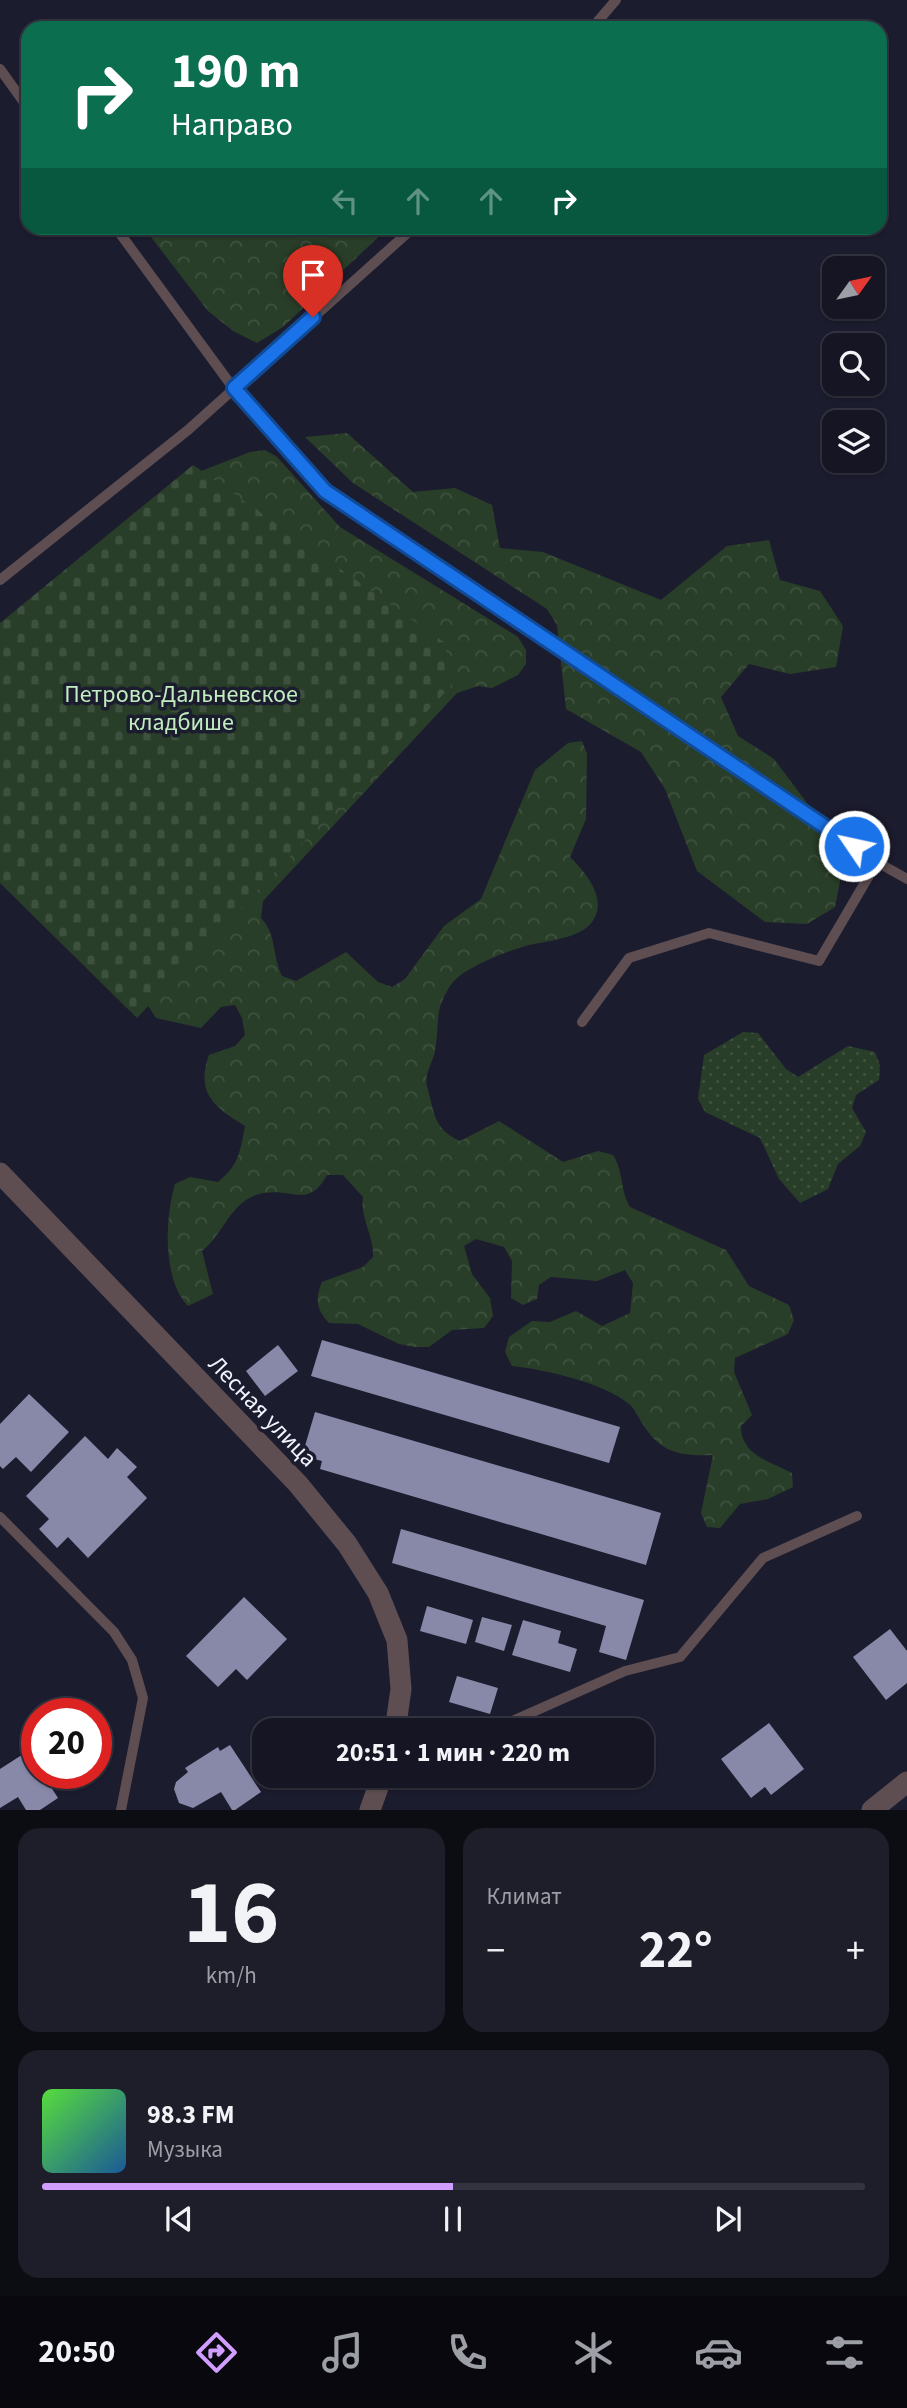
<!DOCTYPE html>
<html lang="ru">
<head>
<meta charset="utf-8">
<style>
	body { margin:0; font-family:"Source Sans 3",sans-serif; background:#1e1e2b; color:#f1f3f6; height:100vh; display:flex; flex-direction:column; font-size:26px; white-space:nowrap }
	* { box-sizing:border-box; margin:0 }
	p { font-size:23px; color:#9d9fa6 }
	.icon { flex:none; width:38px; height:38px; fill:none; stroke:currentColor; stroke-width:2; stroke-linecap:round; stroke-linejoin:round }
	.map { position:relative; height:1810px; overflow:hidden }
	.side { display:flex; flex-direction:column; gap:18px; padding:18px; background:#0c0c13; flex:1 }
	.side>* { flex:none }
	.guide { position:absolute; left:21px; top:21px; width:866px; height:214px; border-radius:21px; box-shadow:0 2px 5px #0004,0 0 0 2px #343441; background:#0b6e4f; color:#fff; overflow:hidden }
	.needle { width:46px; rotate:57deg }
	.controls { position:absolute; left:822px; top:256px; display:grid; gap:14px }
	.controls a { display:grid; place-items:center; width:63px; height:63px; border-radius:14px; background:#151523; box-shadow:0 2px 5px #0004,0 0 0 2px #343441; font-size:35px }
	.speed { position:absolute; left:21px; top:1698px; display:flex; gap:14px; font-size:35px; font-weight:700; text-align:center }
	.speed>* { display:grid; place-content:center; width:91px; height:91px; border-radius:50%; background:#151523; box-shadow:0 2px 5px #0004,0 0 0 2px #343441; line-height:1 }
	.speed .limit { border:10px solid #d22; background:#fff; color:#111 }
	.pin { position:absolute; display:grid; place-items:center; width:60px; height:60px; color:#fff; margin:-72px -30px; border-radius:50% 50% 50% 0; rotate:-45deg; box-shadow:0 0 7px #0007 }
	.pin .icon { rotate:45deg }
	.me { position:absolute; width:77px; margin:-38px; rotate:304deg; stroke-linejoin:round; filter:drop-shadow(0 0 5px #0008) }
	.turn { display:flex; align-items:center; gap:24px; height:147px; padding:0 35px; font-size:32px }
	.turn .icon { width:91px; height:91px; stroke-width:2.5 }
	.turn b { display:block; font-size:49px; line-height:60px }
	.lanes { display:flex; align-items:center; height:66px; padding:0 35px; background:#0003; justify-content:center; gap:35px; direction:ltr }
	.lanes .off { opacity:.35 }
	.big { font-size:52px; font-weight:700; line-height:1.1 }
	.side .tile { flex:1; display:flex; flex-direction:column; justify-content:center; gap:10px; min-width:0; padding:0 24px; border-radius:21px; background:#1e1e2b }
	.side .dial { align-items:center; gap:0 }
	.dial b { font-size:91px; line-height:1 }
	.song { display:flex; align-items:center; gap:21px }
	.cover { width:84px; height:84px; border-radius:10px; background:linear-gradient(135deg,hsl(110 70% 55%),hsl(210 70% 35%)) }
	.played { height:7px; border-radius:4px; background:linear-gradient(90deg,#d19dfe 50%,#343441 50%) }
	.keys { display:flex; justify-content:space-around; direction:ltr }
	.heat { display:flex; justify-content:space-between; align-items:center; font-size:38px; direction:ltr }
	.side .tiles { flex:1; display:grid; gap:18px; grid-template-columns:1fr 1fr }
	.tile:last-child { grid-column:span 2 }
	.trip { position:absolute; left:252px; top:1718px; width:402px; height:70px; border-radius:21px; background:#151523; box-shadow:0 2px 5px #0004,0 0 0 2px #343441; font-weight:700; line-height:70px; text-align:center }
	.tabs { display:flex; height:112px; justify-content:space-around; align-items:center; background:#08080e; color:#9d9fa6 }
	.tabs .icon { width:49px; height:49px }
	.tabs .current { color:#d19dfe }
	.tabs b { font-size:32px; color:#f1f3f6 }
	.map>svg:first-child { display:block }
	.grass { fill:url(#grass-dots) }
	.forest { fill:url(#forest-crowns) }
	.cemetery { fill:url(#cemetery-stones) }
	.building { fill:#8889a9 }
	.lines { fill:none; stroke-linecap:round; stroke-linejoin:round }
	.lane { stroke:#5e4e51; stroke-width:10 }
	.street { stroke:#5e4e51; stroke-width:21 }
	.route-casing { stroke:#114b97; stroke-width:18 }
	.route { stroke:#1a73e8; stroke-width:12 }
	.labels { text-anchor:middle; stroke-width:7; stroke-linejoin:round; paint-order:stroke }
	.park-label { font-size:24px; fill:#c0ecbe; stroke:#1c1c2f }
	.street-label { font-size:24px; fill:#f2f3fe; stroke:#1c1c2f }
</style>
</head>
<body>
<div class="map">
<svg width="907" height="1810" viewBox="0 0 907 1810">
	<defs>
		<pattern id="grass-dots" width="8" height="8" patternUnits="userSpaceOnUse" patternTransform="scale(1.75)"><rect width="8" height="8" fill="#293e28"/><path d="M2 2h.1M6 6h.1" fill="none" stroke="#3e513e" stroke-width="1.8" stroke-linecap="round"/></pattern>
		<pattern id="forest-crowns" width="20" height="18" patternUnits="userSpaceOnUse" patternTransform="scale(1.75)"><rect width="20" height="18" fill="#293e28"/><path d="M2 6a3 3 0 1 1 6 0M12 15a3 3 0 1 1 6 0" fill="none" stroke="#3e513e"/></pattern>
		<pattern id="cemetery-stones" width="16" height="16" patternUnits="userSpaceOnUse" patternTransform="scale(1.75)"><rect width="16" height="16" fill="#293e28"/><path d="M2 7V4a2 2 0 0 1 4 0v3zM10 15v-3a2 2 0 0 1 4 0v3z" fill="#3e513e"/></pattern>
	</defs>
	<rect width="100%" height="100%" fill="#1c1c2f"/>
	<path class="grass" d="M743 1032 758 1033 786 1069 798 1077 848 1046 875 1052 880 1065 879 1080 856 1095 852 1108 866 1132 860 1146 838 1164 828 1189 800 1203 779 1179 760 1138 705 1112 698 1099 704 1055Z"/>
	<g class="forest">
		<path d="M144 228H388L283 327 257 343 233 331 208 311Z"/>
		<path d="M347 433 413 492 455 488 492 505 500 548 543 552 661 600 727 546 769 540 780 580 820 591 843 626 836 667 790 674 749 664 721 697 738 736 774 759 825 827 843 865 835 907 807 924 765 922 697 871 665 789 641 752 566 709 557 625 547 609 353 483 305 437Z"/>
		<path d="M265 450 277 457 340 527 518 637 526 650V664L518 675 492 688 478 686 457 693 263 901 261 918C277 935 272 955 282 976L296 981 346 952 378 982 392 987 405 979 444 926 481 899 535 770 568 743 582 741 587 754 586 819 570 857C585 872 609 899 592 922 582 936 555 940 539 943 518 946 471 965 456 979 450 984 442 999 440 1007 437 1018 438 1032 436 1044 435 1063 422 1072 428 1090 435 1115 434 1129 460 1141L499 1121 563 1162 598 1151 613 1155C624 1172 620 1191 630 1207L726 1250 749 1286 789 1305 794 1320 788 1334 735 1358 734 1372 752 1415 741 1426C741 1455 769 1461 792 1473L793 1487 768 1499 740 1504 720 1528 707 1527 701 1513 713 1455C682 1456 662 1454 644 1426 639 1419 635 1409 629 1404 605 1383 543 1369 512 1366L505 1352 509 1337 532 1321 550 1322 576 1311 602 1326 630 1313 633 1283 625 1270 597 1281 551 1277 539 1285 537 1299 523 1305 511 1298 512 1261 504 1247 476 1239 464 1246 472 1274 490 1298 493 1316 484 1328 452 1330 429 1347H414L399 1344 358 1324 329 1323C316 1309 315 1299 322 1282L363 1267 373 1257C374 1235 360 1219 363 1197L343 1175H327C308 1209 293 1188 264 1193 231 1198 225 1233 202 1251L213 1294 188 1306C162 1279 165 1218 175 1184L190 1177 218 1182C239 1165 240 1152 245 1126 215 1108 195 1093 209 1055L235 1046 245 1035 242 1018 235 1005 221 1007 201 1028 156 1018 142 996 196 473 250 452Z"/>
	</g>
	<path class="cemetery" d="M193 465 445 643 451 686 137 1018 0 883V623Z"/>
	<g class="building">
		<path d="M322 1340 620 1427 609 1463 311 1376Z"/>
		<path d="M278 1345 298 1371 265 1396 246 1371Z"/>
		<path d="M29 1394 69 1432 31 1472 16 1457 3 1469 0 1466V1424Z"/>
		<path d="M315 1412 661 1513 646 1565 320 1469 322 1461 302 1456Z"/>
		<path d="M85 1436 108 1459 117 1448 137 1467 127 1477 147 1498 88 1558 68 1537 57 1548 39 1529 49 1519 26 1496Z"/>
		<path d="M401 1529 644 1600 626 1660 599 1652 606 1626 392 1563Z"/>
		<path d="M244 1597 287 1639 247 1680 236 1669 218 1687 186 1656Z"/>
		<path d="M427 1606 473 1620 466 1644 420 1631Z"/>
		<path d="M482 1617 512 1625 504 1651 475 1642Z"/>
		<path d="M523 1620 561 1631 558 1643 577 1649 570 1672 512 1655Z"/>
		<path d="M890 1629 907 1651V1683L886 1700 853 1657Z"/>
		<path d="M457 1676 498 1688 490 1714 449 1702Z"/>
		<path d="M769 1723 804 1769 771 1795 765 1787 751 1798 721 1759Z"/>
		<path d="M230 1745 261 1792 235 1810H232L221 1792 193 1808 179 1803 174 1789 176 1782 188 1772 185 1768 218 1747 220 1751Z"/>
		<path d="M28 1751 37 1765V1773H42L58 1798 40 1810H26L18 1797 0 1808V1769Z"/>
	</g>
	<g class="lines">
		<g class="lane">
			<path d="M592 28 616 0"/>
			<path d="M0 69 28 108"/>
			<path d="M116 228 234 389 325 491 877 862 907 879"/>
			<path d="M0 580 188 430 413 228"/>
			<path d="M582 1022 629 958 709 933 819 961 877 862"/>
			<path d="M0 1517 114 1632 132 1660 143 1698 121 1810"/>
			<path d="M490 1731 625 1671 680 1657 763 1558 857 1516"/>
		</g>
		<g class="street">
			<path d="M0 1173 298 1484 347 1544 378 1593 397 1640 401 1689 395 1731"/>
			<path d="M370 1810 382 1776"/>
			<path d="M872 1810 907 1782"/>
		</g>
	</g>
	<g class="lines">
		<defs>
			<path id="route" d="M313 317 234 388 325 491 854 846"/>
		</defs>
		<use href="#route" class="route-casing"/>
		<use href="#route" class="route"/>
	</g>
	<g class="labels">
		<g class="park-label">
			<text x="181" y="702">Петрово-Дальневское<tspan x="181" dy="28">кладбише</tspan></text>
		</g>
		<g class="street-label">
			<text transform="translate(263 1411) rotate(46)" y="8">Лесная улица</text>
		</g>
	</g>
</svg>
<div class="controls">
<a><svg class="needle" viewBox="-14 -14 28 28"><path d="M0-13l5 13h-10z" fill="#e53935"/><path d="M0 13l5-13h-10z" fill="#9d9fa6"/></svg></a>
<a><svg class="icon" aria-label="search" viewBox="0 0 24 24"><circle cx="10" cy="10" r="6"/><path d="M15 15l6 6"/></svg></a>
<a><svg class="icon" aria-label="layers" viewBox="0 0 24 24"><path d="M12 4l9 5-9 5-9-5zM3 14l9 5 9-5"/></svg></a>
</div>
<div class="speed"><div class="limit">20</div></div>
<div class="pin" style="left:313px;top:317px;background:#d93025"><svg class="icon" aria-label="arrive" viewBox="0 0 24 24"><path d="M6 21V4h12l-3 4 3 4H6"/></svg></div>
<svg class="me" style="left:854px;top:846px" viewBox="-20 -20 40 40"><circle r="17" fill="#1a73e8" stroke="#fff" stroke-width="3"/><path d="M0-11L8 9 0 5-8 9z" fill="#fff"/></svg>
<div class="trip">20:51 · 1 мин · 220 m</div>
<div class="guide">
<div class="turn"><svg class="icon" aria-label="right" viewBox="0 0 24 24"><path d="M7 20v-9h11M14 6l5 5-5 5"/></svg><div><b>190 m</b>Направо</div></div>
<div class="lanes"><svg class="icon off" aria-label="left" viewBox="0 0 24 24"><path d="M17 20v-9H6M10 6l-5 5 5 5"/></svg><svg class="icon off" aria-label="ahead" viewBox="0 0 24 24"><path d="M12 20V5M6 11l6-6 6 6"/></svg><svg class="icon off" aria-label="ahead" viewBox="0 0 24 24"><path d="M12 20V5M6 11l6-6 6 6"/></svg><svg class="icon" aria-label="right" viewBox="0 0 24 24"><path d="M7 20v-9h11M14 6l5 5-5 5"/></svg></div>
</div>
</div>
<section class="side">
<div class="tiles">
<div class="tile dial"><b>16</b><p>km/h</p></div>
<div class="tile"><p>Климат</p>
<div class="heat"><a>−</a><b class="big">22°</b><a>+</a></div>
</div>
<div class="tile">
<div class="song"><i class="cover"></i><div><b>98.3 FM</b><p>Музыка</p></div></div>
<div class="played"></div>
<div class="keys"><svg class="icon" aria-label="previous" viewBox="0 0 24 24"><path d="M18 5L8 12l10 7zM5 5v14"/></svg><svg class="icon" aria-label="pause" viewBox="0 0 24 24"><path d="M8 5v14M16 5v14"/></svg><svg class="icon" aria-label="next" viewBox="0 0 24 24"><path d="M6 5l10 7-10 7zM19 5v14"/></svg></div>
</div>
</div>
</section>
<nav class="tabs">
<b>20:50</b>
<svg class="icon current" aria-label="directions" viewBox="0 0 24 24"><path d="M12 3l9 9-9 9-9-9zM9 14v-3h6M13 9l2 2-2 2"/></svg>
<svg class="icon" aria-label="music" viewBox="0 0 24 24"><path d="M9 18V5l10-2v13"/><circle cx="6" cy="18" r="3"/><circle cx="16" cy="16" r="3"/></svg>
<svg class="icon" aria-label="phone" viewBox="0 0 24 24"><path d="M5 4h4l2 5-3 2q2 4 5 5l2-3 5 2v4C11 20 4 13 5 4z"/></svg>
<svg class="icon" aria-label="climate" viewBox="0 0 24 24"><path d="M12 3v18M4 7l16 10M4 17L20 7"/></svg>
<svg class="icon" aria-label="car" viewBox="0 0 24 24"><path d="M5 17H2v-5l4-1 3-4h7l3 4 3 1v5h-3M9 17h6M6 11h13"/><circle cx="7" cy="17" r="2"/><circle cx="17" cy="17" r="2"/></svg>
<svg class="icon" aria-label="filters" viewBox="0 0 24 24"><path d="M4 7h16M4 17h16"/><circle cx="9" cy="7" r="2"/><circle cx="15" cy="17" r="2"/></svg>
</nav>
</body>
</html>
